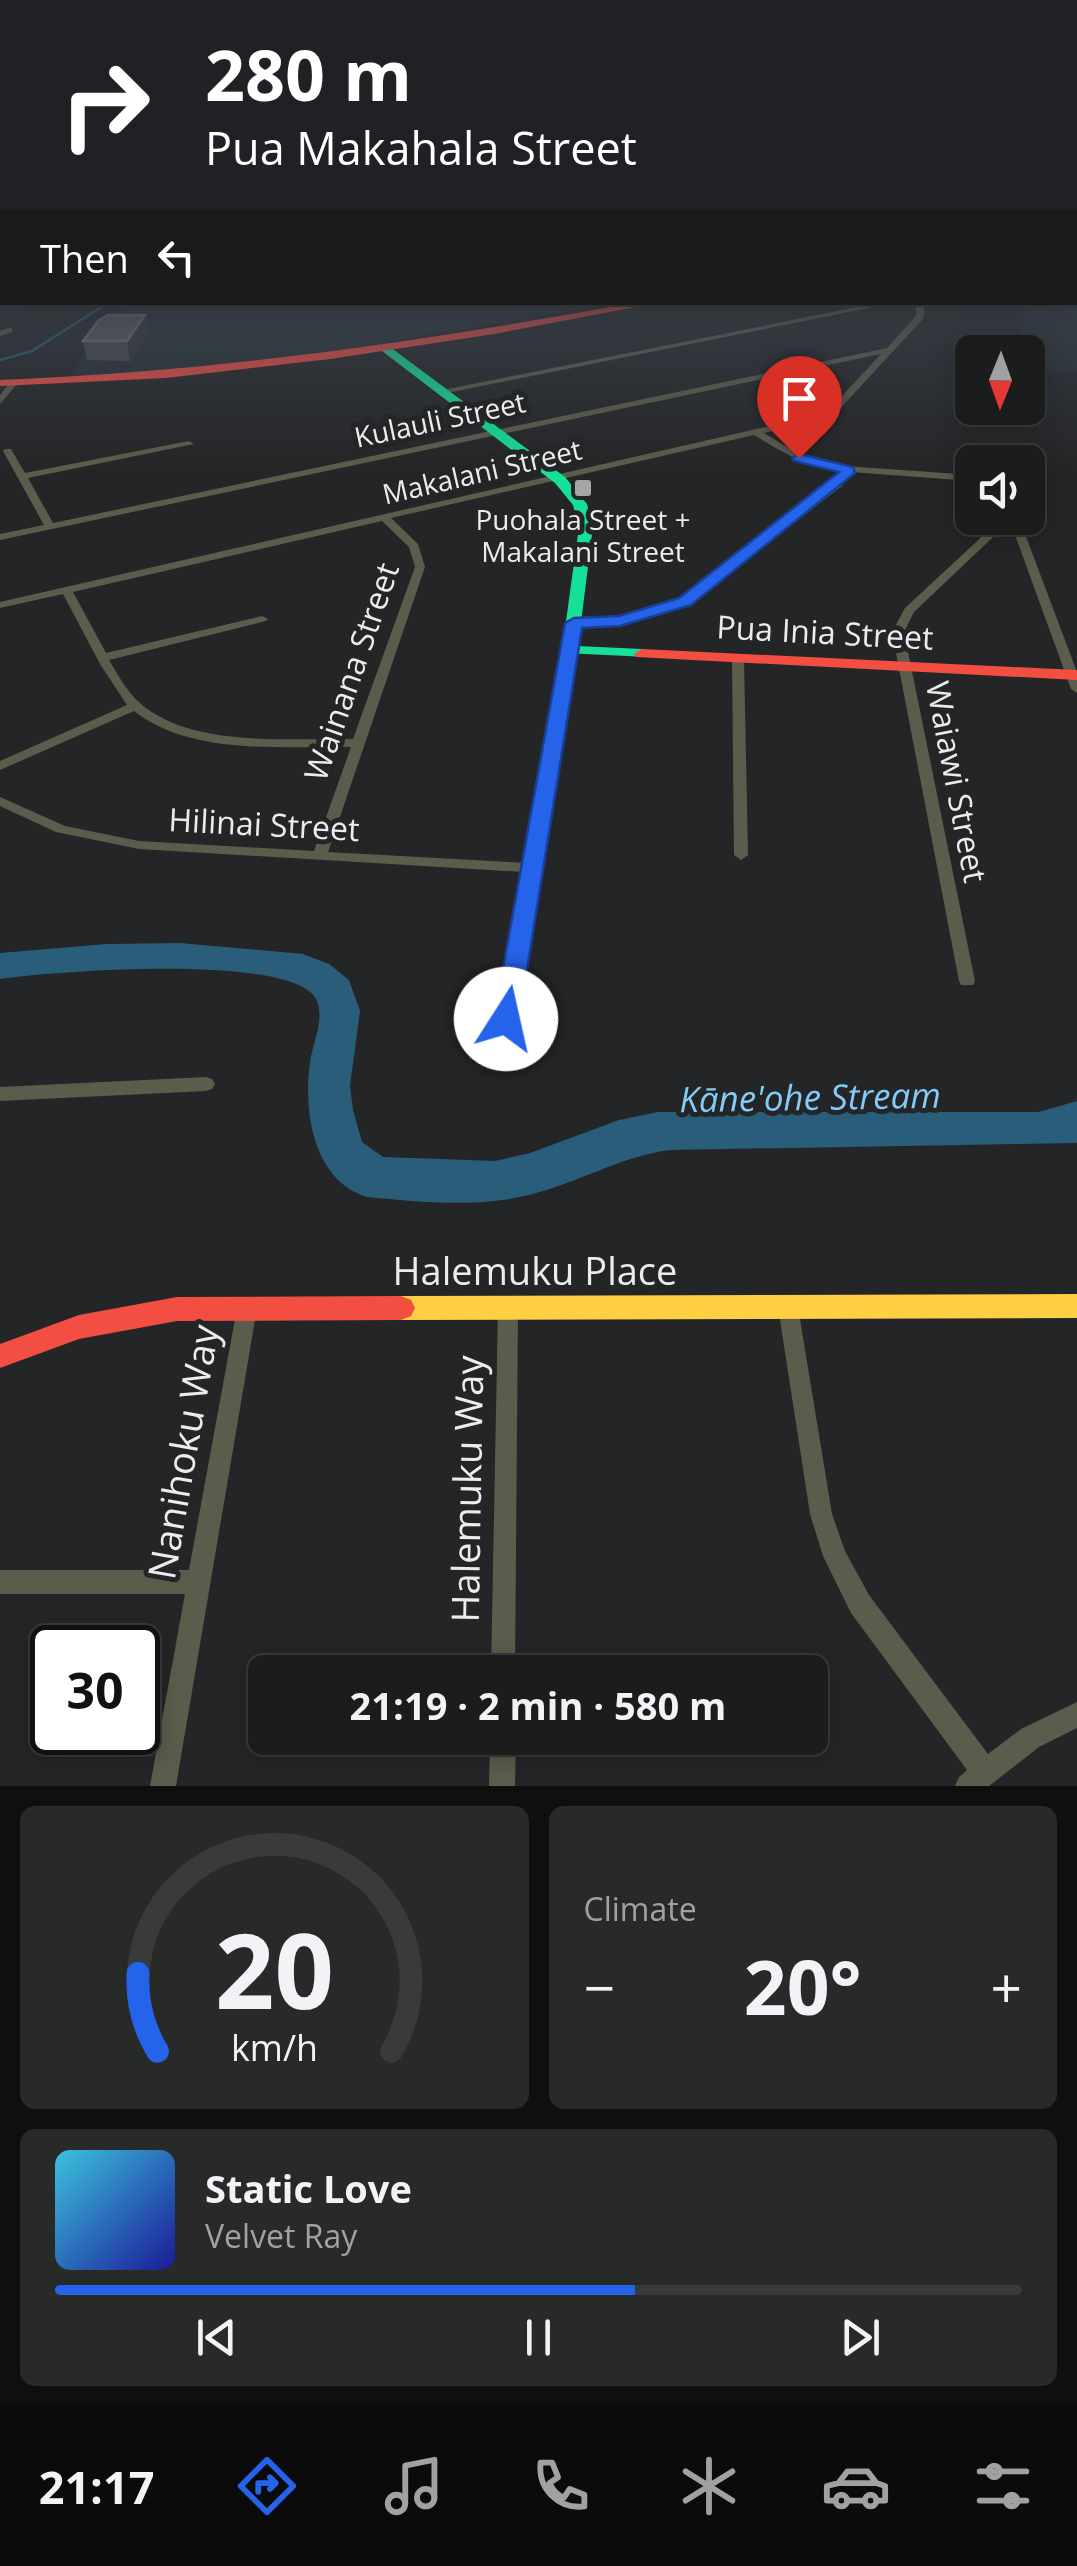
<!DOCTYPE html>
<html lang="en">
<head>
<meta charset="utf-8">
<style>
	body { margin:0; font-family:"Open Sans",sans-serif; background:#282929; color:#f1f3f6; height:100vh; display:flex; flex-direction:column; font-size:38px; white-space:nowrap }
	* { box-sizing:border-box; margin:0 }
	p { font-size:32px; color:#a0a1a3 }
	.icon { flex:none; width:55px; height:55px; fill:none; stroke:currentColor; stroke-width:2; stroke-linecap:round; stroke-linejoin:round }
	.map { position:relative; height:1786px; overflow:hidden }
	.sheet { display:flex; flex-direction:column; gap:20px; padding:20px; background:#0f0f0f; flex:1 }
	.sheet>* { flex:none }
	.banner { position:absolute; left:0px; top:0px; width:1078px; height:305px; box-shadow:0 5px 25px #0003,0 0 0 2px #393a3b; background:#202124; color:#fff; overflow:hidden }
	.needle { width:65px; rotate:181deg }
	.buttons { position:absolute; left:955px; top:335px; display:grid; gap:20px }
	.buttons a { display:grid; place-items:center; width:90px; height:90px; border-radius:15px; background:#1b1c1c; box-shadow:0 5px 25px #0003,0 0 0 2px #393a3b; font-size:50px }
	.speed { position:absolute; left:30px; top:1625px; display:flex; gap:20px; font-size:50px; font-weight:700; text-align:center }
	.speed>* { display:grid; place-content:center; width:130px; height:130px; border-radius:50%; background:#1b1c1c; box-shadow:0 5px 25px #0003,0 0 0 2px #393a3b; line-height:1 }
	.speed .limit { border:5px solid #111; border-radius:15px; background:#fff; color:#111 }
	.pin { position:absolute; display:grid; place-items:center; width:85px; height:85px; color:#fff; margin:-102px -42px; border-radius:50% 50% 50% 0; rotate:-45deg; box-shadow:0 0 10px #0007 }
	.pin .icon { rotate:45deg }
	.me { position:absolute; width:110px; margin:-55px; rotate:10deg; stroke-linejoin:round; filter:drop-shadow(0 0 8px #0008) }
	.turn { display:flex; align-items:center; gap:35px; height:210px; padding:0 40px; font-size:45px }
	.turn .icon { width:130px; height:130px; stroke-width:2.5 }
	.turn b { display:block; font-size:70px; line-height:85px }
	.then { display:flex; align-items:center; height:95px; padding:0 40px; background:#0003; gap:20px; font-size:38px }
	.big { font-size:75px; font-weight:700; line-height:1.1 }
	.sheet .widget { flex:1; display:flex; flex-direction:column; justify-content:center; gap:15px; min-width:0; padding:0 35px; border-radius:15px; background:#282929 }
	.sheet .dial { align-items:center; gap:0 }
	.dial svg { height:260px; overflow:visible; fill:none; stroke:#393a3b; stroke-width:7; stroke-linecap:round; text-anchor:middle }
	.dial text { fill:#f1f3f6; stroke:none }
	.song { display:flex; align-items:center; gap:30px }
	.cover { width:120px; height:120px; border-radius:15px; background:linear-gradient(135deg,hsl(190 70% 55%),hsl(240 70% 35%)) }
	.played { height:10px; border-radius:5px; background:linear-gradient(90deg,#2563eb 60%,#393a3b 60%) }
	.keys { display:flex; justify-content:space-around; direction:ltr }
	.heat { display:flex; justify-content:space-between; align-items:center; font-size:55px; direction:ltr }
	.sheet .tiles { flex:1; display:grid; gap:20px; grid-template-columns:1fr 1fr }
	.widget:last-child { grid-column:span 2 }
	.trip { position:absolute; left:248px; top:1655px; width:580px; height:100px; border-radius:15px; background:#1b1c1c; box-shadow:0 5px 25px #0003,0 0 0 2px #393a3b; font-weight:700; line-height:100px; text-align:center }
	.tab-bar { display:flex; height:160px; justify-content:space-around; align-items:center; background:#0b0b0b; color:#a0a1a3 }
	.tab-bar .icon { width:70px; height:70px }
	.tab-bar .on { color:#2563eb }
	.tab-bar b { font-size:45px; color:#f1f3f6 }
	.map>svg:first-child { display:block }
	.built { fill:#272f33 }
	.water { fill:#295d7a }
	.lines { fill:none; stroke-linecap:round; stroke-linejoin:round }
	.stream { stroke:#295d7a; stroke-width:2.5 }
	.street { fill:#5c5c4c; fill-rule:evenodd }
	.fast { fill:#16e098; fill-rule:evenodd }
	.slow { fill:#ffcf43; fill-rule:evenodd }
	.jam { fill:#f24e42; fill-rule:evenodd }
	.wall { fill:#494b4b }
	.shaded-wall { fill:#333535 }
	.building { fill:#5b5c5d; stroke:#717373; stroke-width:2.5 }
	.route { fill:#2563eb; stroke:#184099; stroke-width:2.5 }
	.poi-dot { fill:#a5a6a7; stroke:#232527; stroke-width:4 }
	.labels { text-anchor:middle; stroke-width:10; stroke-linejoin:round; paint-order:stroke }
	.far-street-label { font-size:28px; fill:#ebeced; stroke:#232527 }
	.far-poi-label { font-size:28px; fill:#ebeced; stroke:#232527 }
	.street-label { font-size:32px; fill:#ebeced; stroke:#232527 }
	.water-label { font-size:35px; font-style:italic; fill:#83cbf8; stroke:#232527 }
	.near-street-label { font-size:38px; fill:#ebeced; stroke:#232527 }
</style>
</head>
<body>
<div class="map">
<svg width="1077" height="1786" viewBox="0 0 1077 1786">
	<rect width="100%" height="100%" fill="#242526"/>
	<g class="built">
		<path d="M140 303H615L261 364 67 379 113 315Z"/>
		<path d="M1031 303 1077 307V373H1043L1035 350H1016L1011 343 1024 327 1022 316Z"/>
	</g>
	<path class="water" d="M180 943 303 954 329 964 349 980 360 1011 350 1086 353 1110 362 1142 383 1157 495 1161 530 1153 619 1120 658 1112H1039L1077 1101V1143L669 1150C620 1157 577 1183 529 1195 478 1208 418 1202 367 1197 313 1181 303 1111 310 1062 313 1042 327 1014 314 996 283 954 53 971 0 979V953L107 944Z"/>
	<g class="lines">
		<path class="stream" d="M0 360 32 351 109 302"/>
		<g class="street">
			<path d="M0 264H2V268L0 269Z"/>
			<path d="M882 302H899L442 394 438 391Z"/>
			<path d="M913 302H921L925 312 922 320 836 413 824 419 764 433 802 456 831 465 972 475V481L851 472 842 486 689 603 620 624 574 626 568 623 574 620 619 618 681 599 835 482 842 472C809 469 782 452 754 435L391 518 418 544 425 567 328 852 526 863 564 650 570 646 576 650 512 1023H500L498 1019 524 872 139 849 56 832 0 806V797L65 826 139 841 314 851 351 747C281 746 192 756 134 711L0 770V761L127 705 100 664 63 594 0 608V602L818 415 830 409 881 354 0 540V534L44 525 3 451 5 449H11L25 473 189 441 194 444 28 478 53 523 887 348 915 317 917 312ZM382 521 409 547 415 567 353 739C289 738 193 748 141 704 127 692 118 675 109 660L266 621 268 619 262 616 106 653 73 592Z"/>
			<path d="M9 328H12V332L0 336V331Z"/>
			<path d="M11 381 18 383 0 404V395Z"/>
			<path d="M1002 518H1019L1077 672V693L1071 689 1010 521 914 612 904 632 975 981 973 985H961L959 981 892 632 905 608Z"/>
			<path d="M738 655 744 659 748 855 741 860 734 855 732 659Z"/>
			<path d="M206 1077 212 1079 215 1084 212 1089 206 1091 0 1101V1087Z"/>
			<path d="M508 1298 515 1301 518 1307 515 1672H491L498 1307 501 1301Z"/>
			<path d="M788 1298 795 1301 798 1307 832 1514 845 1551 869 1595 988 1754 1021 1729 1077 1702V1728L1039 1747 989 1786H955L959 1777 967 1770 851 1613 823 1556 810 1514 778 1307 781 1301Z"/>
			<path d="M247 1299 254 1302 257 1308 176 1786H150L185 1594H0V1570H189L237 1308 240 1302Z"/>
			<path d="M490 1738H516L515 1786H489Z"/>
		</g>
		<g class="fast">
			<path d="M1075 221H1077V226L1075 225Z"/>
			<path d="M382 347H390L565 477 587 504 593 527 578 646 642 649 650 654 648 657 564 653 562 650 579 527 573 505 555 483 382 351Z"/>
		</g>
		<g class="slow">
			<path d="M1075 256 1077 257V263L1075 262Z"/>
			<path d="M1077 1294V1318L401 1320 391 1316 387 1308 391 1300 401 1296Z"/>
		</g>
		<g class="jam">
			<path d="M638 302H662L494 334 330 359 166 378 0 386V380C215 372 426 341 638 302Z"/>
			<path d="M642 649 1077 670V680L636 657 634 654Z"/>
			<path d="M401 1296 411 1300 415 1308 411 1316 401 1320 177 1321 79 1339 0 1368V1344L79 1315 177 1297Z"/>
		</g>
	</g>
	<path class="wall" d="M145 315 149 334 130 361 87 360 83 341Z"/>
	<path class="shaded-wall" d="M145 315 149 334 130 361 127 341Z"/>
	<path class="building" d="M108 315H145L127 341H83L99 320Z"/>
	<linearGradient id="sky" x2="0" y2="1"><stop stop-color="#141415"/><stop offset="0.47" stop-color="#3f4652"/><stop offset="1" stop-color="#3f4652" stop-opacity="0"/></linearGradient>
	<rect width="1077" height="472" fill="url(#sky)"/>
	<path class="route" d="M799 454 853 467 855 473 691 605 620 626 582 628 519 1019 515 1026H498L494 1019 565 623 574 618 619 616 679 598 839 472 794 461 792 458Z"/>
	<rect class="poi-dot" x="573" y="478" width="20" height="20" rx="5"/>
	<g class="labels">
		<g class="far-street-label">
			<text transform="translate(440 420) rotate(-12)" y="10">Kulauli Street</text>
			<text transform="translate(482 472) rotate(-13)" y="10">Makalani Street</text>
		</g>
		<g class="far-poi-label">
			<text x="583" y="530">Puohala Street +<tspan x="583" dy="32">Makalani Street</tspan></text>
		</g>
		<g class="street-label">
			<text transform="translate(825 633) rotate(3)" y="11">Pua Inia Street</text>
			<text transform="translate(352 672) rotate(-71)" y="11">Wainana Street</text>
			<text transform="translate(956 782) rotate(79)" y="11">Waiawi Street</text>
			<text transform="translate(264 825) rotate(3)" y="11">Hilinai Street</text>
		</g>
		<g class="water-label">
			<text transform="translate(810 1098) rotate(-1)" y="12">Kāne'ohe Stream</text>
		</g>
		<g class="near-street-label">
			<text x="535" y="1285">Halemuku Place</text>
			<text transform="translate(184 1452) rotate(-80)" y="13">Nanihoku Way</text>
			<text transform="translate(468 1489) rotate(-89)" y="13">Halemuku Way</text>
		</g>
	</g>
</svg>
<div class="buttons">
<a><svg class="needle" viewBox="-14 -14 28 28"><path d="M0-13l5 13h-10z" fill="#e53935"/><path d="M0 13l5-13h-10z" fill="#a0a1a3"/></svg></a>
<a><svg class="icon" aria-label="sound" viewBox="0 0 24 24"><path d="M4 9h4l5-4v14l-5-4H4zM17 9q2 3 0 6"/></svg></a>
</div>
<div class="speed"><div class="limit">30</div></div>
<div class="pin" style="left:799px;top:458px;background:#d93025"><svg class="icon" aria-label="arrive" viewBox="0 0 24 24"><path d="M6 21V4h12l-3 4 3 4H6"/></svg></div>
<svg class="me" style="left:506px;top:1019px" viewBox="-20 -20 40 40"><circle r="19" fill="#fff"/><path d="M0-13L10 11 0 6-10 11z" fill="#2563eb"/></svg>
<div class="trip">21:19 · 2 min · 580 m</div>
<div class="banner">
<div class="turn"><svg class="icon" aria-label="right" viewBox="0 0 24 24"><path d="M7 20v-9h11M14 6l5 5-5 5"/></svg><div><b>280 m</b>Pua Makahala Street</div></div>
<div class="then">Then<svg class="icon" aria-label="left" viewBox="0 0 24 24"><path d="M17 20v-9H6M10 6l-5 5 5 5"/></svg></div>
</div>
</div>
<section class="sheet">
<div class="tiles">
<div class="widget dial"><svg viewBox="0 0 100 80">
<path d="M14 69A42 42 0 1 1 86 69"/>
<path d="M14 69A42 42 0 0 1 8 45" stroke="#2563eb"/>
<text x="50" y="56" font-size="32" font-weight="700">20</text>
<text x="50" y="72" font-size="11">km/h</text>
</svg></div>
<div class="widget"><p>Climate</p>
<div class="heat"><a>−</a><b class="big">20°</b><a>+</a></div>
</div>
<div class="widget">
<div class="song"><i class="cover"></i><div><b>Static Love</b><p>Velvet Ray</p></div></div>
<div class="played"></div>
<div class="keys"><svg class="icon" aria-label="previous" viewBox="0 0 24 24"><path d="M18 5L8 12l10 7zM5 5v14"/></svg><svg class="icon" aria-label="pause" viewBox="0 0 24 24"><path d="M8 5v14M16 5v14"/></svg><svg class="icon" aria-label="next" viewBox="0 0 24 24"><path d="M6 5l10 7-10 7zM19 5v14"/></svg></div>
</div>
</div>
</section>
<nav class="tab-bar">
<b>21:17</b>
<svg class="icon on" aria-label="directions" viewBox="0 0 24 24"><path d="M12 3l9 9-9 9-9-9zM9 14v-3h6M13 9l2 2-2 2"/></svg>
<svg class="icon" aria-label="music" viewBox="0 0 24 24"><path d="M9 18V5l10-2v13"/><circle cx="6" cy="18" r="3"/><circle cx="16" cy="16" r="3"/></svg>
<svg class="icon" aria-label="phone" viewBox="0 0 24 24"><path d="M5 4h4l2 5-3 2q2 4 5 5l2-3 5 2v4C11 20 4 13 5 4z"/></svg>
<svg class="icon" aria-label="climate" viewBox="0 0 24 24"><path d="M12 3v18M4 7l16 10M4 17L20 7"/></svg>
<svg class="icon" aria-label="car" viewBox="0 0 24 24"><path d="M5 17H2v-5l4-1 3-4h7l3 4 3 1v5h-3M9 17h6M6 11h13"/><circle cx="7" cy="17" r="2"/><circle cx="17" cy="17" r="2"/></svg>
<svg class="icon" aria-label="filters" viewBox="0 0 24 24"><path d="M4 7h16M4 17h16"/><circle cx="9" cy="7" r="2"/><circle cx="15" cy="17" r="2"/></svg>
</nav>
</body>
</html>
